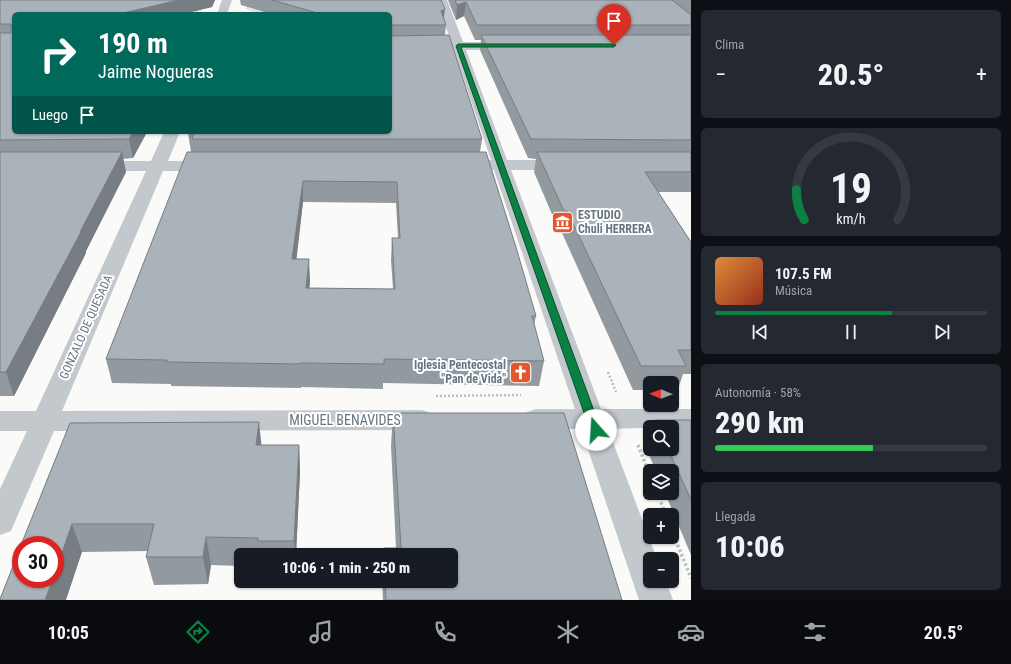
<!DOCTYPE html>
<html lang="es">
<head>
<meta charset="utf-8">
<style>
	body { margin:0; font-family:"Roboto Condensed",sans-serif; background:#242831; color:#f1f3f6; height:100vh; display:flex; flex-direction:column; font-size:15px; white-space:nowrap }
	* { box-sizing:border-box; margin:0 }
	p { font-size:13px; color:#9ea1a6 }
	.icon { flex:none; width:22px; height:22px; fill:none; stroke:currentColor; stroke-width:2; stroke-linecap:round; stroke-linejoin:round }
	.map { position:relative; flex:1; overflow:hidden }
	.sheet { display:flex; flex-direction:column; gap:10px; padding:10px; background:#0d0f14; width:320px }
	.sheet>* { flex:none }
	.top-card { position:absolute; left:12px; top:12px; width:380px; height:122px; border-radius:6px; box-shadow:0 1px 3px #0004; background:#00695c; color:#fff; overflow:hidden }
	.needle { width:26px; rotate:271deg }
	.controls { position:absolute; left:643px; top:376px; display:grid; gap:8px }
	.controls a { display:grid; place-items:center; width:36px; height:36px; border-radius:6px; background:#171b24; box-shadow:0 1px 3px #0004; font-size:20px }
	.speed { position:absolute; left:12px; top:536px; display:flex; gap:8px; font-size:20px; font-weight:700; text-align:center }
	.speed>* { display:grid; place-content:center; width:52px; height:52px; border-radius:50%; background:#171b24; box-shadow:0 1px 3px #0004; line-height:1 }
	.speed .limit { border:6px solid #d22; background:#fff; color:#111 }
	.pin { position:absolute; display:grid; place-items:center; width:34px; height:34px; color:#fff; margin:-41px -17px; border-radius:50% 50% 50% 0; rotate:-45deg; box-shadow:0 0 4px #0007 }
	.pin .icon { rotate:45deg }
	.me { position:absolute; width:44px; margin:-22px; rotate:341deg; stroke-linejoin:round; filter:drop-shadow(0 0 3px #0008) }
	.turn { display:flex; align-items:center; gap:14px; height:84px; padding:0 20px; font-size:18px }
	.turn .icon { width:52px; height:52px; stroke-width:2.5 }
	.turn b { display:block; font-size:28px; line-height:34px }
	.then { display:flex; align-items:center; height:38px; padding:0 20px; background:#0003; gap:8px; font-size:15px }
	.big { font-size:30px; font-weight:800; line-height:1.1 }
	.sheet .tile { flex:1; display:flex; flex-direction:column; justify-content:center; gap:6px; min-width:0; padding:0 14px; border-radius:6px; background:#242831 }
	.sheet .dial { align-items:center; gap:0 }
	.dial svg { height:104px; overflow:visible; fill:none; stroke:#363941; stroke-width:7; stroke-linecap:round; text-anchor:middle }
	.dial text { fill:#f1f3f6; stroke:none }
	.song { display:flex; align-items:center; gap:12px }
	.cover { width:48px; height:48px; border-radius:6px; background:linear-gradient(135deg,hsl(30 70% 55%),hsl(10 70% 35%)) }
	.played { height:4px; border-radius:2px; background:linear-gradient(90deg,#0b8043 65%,#363941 65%) }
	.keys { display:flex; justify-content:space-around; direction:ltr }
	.heat { display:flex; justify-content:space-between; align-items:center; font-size:22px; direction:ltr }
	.charge { height:6px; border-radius:3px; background:linear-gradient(90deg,#34c759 58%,#363941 0) }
	.trip { position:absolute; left:234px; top:548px; width:224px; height:40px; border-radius:6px; background:#171b24; box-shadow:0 1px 3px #0004; font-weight:800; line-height:40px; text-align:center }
	.tabs { display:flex; height:64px; justify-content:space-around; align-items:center; background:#090b0e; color:#9ea1a6 }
	.tabs .icon { width:28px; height:28px }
	.tabs .current { color:#0b8043 }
	.tabs b { font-size:18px; color:#f1f3f6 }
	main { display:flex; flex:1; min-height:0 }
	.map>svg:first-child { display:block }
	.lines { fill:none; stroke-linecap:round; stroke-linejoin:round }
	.path-far2 { stroke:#bbbfc2; stroke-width:1.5; stroke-dasharray:1 1; stroke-linecap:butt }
	.path-far1 { stroke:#bbbfc2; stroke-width:2.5; stroke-dasharray:2 2; stroke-linecap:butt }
	.path { stroke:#bbbfc2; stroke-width:3.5; stroke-dasharray:2.5 2.5; stroke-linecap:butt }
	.minor { fill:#c3c8cc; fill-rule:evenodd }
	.wall { fill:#929a9f; fill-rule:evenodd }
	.shaded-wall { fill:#777d82 }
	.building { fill:#aab3b9; stroke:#777d82; fill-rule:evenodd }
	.route { fill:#0b8043; stroke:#07532c }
	.labels { text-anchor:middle; stroke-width:4; stroke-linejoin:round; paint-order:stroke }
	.poi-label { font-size:12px; font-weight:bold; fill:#657683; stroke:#fff; text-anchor:start }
	.street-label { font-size:12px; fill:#657683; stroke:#fff }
	.near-street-label { font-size:14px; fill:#657683; stroke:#fff }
</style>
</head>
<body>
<main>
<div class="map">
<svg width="691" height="600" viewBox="0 0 691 600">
	<rect width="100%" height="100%" fill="#fafaf8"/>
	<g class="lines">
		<g class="path-far2">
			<path d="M247 8 263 14"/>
			<path d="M186 14 201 10"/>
		</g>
		<g class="path-far1">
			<path d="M608 372 616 392"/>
			<path d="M436 396 521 395"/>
		</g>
		<g class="path">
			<path d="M638 445 650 476"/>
			<path d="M657 493 666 515"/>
			<path d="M672 531 691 578"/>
		</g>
		<g class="minor">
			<path d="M222 0H232L227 14H217Z"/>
			<path d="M437 0H447L463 42H511L515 43 517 46 515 49 511 50H466L507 160H564L570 161 572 165 570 169 564 170H511L601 409H691V429H672V427L608 429 657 559H650V581H666L673 600H639L581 429H536L527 426 523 419 527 412 536 409H575L494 170H460L454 169 452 165 454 161 460 160H491L454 50H390V42H451Z"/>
			<path d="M164 132H180L168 161H212L218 162 220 166 218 170 212 171H163L62 411 422 410 431 413 435 420 431 427 422 430 54 431 11 531 0 535V489L27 431H0V411H36L146 171H94L88 170 86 166 88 162 94 161H151Z"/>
		</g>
	</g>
	<g class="wall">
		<path d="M0 0H215L212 7 182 14H14V132H147L133 158 123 159 126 172 86 251V253L14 396H0Z"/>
		<path d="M240 0H441L444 18 446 25 445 35 482 139 480 152 536 316 534 325 544 361 539 386 383 383V389L301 387V388L171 386V384L112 383 106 359 191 152 188 133 390 14H271L241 5ZM303 202 396 203 398 238H392L391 260 393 289 309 288 310 281 296 259Z"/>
		<path d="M448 0H691V192H658L691 242V374H683L678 389H672V383H650V390H633L562 233H560L534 172 536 159 528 158 480 50 481 40H475L464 16 456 20Z"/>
		<path d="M393 413 622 600H383L382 581H451V555H383L384 548H396L391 446Z"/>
		<path d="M655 420H691V555L665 493H672V471H656L645 446 650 433V449H672V427H652Z"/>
		<path d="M262 445H299L300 472 296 555H241V566L211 565 208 584 154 585 146 557 148 551 82 552 21 545Z"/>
	</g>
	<g class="shaded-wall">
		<path d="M179 0H215L212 7 182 14H119Z"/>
		<path d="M466 2 464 16 456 20 457 5Z"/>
		<path d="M445 9 443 24 441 11Z"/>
		<path d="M133 132H147L133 158 129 139Z"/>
		<path d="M122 152 126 172 86 251V253L14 396 6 372Z"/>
		<path d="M303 181V202L294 281 292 259Z"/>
		<path d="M309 259 310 281 307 311 306 288Z"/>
		<path d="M259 422 262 450 256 445Z"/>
		<path d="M299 445 300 472 296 555H295L294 541Z"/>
		<path d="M72 524 82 552 66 600H45L53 579H55V573Z"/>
		<path d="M206 537 211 565 208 584 203 557Z"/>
	</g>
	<g class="building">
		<path d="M0 0H179L119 14H14V132H133L129 139 0 140V33H11V24H0Z"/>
		<path d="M272 0H441L445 9 441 11 446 25H391L390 26V14H321Z"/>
		<path d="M455 0H672L691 15V25H477L466 2 457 5Z"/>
		<path d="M390 35 391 36 449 35 482 139H192L194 133H188V132H390Z"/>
		<path d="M481 35H691V140L531 139Z"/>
		<path d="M0 152H122L80 232H81L6 372H0Z"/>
		<path d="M187 152H486L516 247 536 316H532L544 361 384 359V364L300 363 299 364 167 362V360L106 359ZM303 181 397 182 400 238H392L395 289 306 288 309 259H292Z"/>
		<path d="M537 152H691V172H645L691 242V350H678L686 366H641L567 211H564Z"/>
		<path d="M393 413H564L622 600H386L385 581H451V555H384V548H401Z"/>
		<path d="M655 420H691V500L668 449H672V427H658Z"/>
		<path d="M259 422 256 445H299L294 541H258V538L206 537 203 557H146L154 524H72L55 573V545H21L70 423Z"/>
		<path d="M21 546V579H53L45 600H0V599Z"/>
	</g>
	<path class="route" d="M458 44H614L616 45 614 47H461L601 430 600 433 596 434 592 433 590 430 456 46Z"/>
	<defs>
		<symbol id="museum-square" viewBox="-11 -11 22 22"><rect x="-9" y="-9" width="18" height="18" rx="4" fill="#e4572e" stroke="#fff"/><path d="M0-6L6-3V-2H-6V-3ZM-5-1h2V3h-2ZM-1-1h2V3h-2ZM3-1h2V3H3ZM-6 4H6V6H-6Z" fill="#fff"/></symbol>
		<symbol id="church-square" viewBox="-11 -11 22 22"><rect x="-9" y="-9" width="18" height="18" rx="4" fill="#e4572e" stroke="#fff"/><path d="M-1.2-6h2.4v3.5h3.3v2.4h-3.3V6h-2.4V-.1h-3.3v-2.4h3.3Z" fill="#fff"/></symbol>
	</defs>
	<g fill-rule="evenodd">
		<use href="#museum-square" x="550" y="210" width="25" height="25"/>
		<use href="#church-square" x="508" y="360" width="25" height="25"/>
	</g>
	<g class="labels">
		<g class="poi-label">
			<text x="578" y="219">ESTUDIO<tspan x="578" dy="14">Chuli HERRERA</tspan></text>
			<text x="506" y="369" text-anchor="end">Iglesia Pentecostal<tspan x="506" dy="14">"Pan de Vida"</tspan></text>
		</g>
		<g class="street-label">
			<text transform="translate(86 327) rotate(-66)" y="4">GONZALO DE QUESADA</text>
		</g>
		<g class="near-street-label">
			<text x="345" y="425">MIGUEL BENAVIDES</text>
		</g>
	</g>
</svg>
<div class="controls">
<a><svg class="needle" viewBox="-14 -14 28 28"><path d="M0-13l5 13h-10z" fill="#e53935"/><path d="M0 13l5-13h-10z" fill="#9ea1a6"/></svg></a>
<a><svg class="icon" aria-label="search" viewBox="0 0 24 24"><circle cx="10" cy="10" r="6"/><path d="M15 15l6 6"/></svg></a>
<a><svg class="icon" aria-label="layers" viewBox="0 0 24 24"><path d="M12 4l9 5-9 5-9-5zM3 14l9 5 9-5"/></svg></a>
<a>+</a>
<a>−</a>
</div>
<div class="speed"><div class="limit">30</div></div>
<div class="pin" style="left:614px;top:45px;background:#d93025"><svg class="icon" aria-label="arrive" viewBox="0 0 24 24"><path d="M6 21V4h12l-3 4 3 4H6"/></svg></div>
<svg class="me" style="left:596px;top:430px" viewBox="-20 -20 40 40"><circle r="19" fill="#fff"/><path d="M0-13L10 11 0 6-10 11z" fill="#0b8043"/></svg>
<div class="trip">10:06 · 1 min · 250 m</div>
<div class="top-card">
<div class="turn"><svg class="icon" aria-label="right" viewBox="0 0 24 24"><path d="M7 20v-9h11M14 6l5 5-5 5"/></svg><div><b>190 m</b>Jaime Nogueras</div></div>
<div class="then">Luego<svg class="icon" aria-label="arrive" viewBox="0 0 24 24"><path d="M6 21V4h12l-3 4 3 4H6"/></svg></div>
</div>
</div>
<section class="sheet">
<div class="tile"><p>Clima</p>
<div class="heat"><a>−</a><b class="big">20.5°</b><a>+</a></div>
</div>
<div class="tile dial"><svg viewBox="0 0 100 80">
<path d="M14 69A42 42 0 1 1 86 69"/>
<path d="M14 69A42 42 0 0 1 8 46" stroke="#0b8043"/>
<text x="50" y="56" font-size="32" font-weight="700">19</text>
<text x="50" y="72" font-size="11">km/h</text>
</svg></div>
<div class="tile">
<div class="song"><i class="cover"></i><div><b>107.5 FM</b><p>Música</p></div></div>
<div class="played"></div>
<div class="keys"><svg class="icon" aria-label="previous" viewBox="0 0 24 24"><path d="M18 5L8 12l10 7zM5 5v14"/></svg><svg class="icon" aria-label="pause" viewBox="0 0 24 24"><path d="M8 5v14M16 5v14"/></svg><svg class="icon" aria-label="next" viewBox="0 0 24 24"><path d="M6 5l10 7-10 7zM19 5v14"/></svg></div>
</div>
<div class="tile"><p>Autonomía · 58%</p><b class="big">290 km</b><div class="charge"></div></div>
<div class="tile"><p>Llegada</p><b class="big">10:06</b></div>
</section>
</main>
<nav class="tabs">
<b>10:05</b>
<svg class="icon current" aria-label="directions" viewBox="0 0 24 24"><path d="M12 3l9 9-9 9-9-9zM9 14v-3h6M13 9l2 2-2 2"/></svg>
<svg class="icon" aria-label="music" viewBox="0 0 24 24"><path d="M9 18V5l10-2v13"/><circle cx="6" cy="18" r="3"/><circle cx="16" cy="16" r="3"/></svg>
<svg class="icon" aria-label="phone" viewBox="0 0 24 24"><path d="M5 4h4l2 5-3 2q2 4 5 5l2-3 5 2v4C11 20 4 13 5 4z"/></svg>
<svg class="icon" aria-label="climate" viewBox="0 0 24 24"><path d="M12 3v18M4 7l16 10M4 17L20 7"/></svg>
<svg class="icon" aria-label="car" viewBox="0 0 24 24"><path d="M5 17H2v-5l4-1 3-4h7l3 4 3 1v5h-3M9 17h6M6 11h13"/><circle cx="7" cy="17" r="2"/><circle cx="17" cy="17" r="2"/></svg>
<svg class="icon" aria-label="filters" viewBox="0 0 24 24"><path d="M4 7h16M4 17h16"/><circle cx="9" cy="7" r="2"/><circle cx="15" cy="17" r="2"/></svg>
<b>20.5°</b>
</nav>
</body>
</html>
